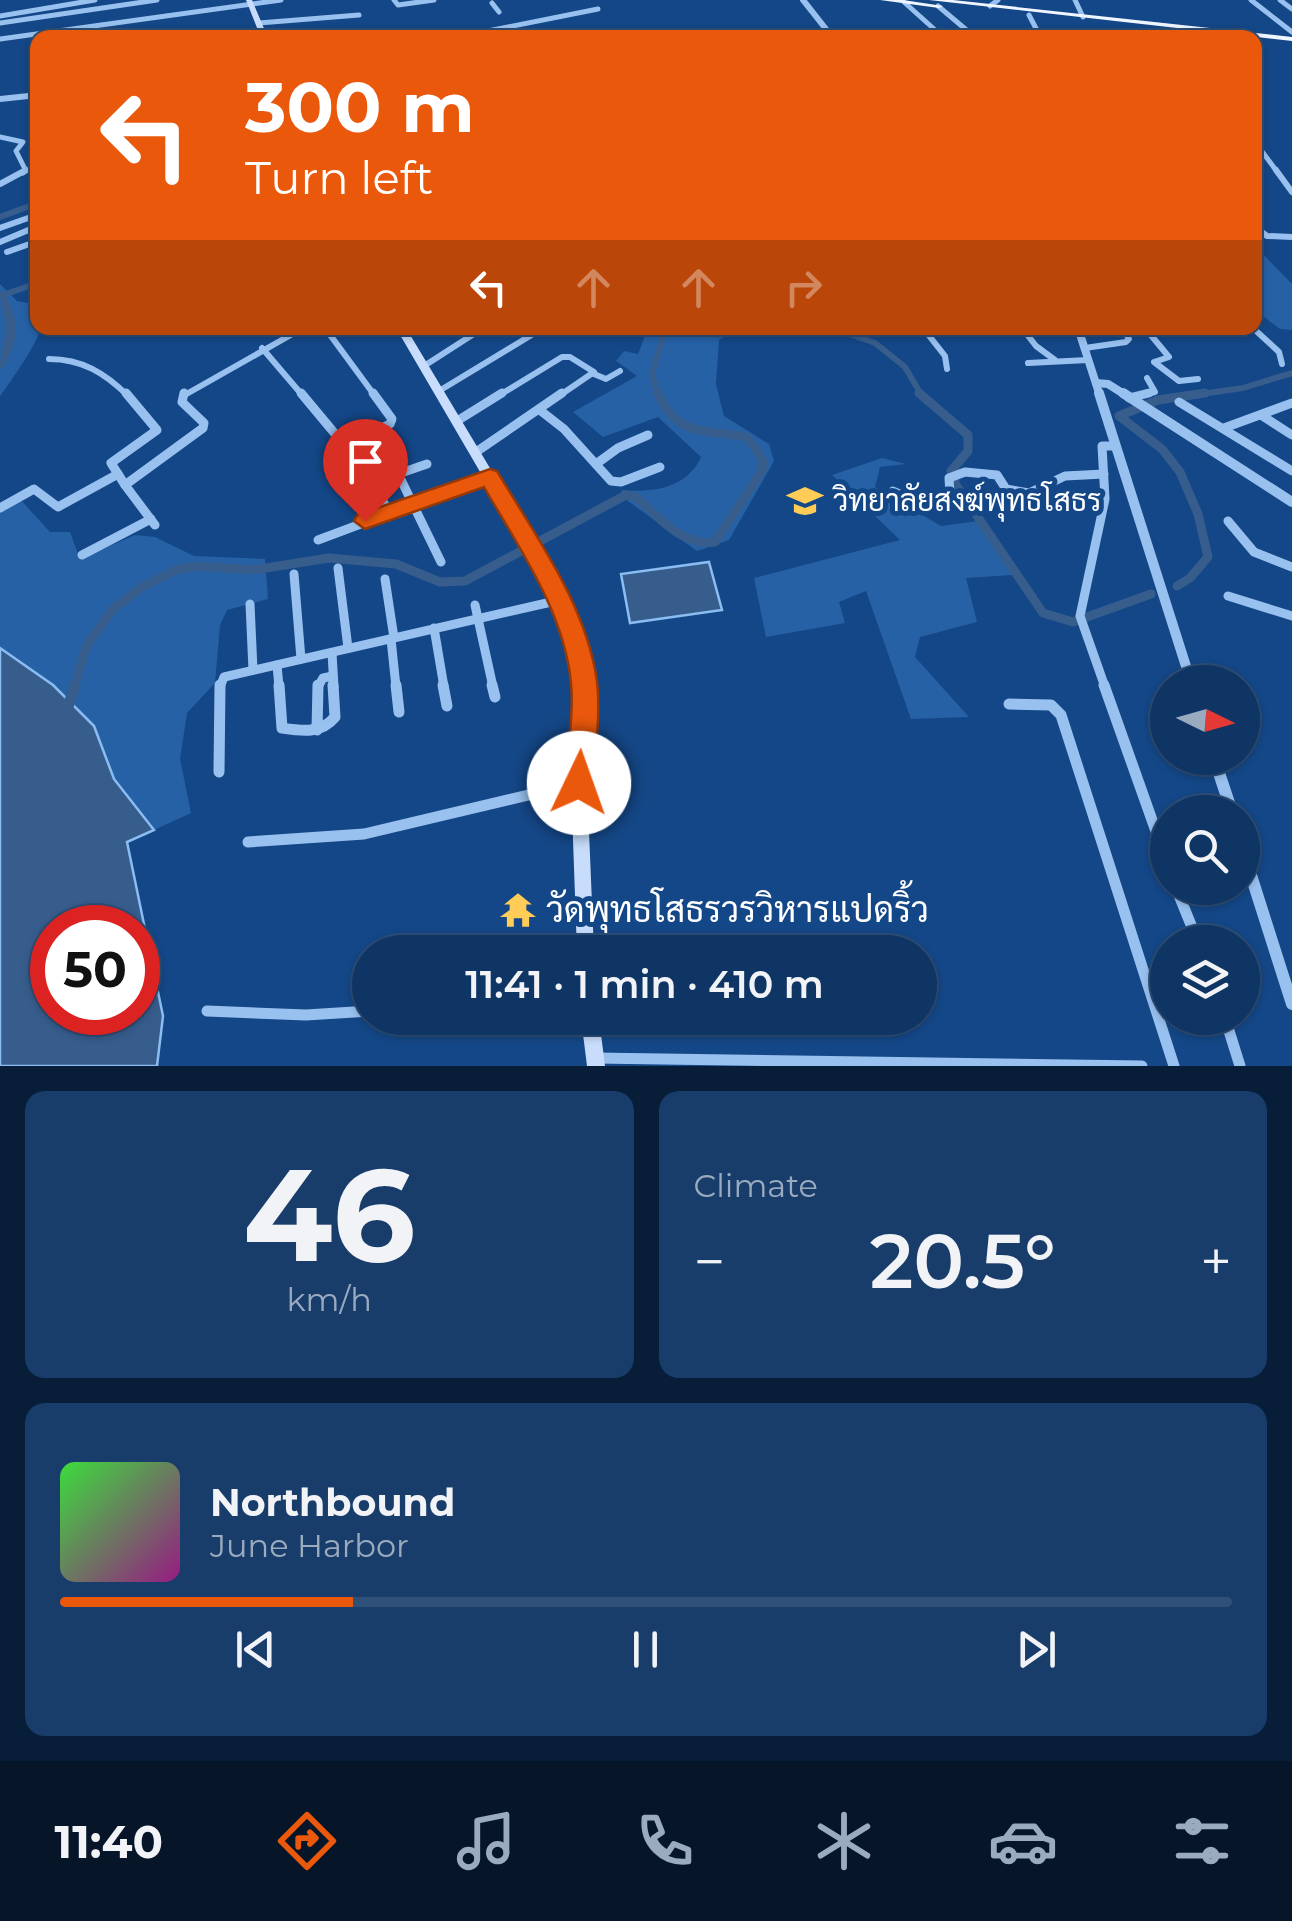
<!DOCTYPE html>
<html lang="en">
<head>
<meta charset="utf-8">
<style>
	body { margin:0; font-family:Montserrat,Sarabun,sans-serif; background:#183d6b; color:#f1f3f6; height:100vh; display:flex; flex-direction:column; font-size:38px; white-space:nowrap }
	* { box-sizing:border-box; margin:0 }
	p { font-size:32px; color:#9babbf }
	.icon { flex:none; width:55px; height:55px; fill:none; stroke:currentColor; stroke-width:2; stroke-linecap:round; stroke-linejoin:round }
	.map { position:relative; height:1066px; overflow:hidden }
	.sheet { display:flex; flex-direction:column; gap:25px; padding:25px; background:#081d38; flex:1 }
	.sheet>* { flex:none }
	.hud { position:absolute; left:30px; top:30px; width:1232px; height:305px; border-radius:20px; box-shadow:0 2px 8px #0004,0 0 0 2px #2f5079; background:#ea580c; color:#fff; overflow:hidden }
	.needle { width:65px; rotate:95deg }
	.controls { position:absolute; left:1150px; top:665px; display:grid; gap:20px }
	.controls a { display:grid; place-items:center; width:110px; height:110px; border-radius:50%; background:#0f3565; box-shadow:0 2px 8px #0004,0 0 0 2px #2f5079; font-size:50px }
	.speed { position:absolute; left:30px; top:905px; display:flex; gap:20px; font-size:50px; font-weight:700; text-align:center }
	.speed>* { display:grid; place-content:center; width:130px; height:130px; border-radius:50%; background:#0f3565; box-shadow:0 2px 8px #0004,0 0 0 2px #2f5079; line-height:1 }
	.speed .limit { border:15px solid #d22; background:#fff; color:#111 }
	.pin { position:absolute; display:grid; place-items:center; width:85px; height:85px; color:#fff; margin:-102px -42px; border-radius:50% 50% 50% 0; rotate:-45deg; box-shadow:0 0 10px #0007 }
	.pin .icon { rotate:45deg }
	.me { position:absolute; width:110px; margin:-55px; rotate:3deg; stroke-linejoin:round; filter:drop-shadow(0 0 8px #0008) }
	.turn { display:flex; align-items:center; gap:35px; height:210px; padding:0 50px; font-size:45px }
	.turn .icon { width:130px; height:130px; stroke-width:2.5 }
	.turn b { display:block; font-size:70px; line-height:85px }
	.lanes { display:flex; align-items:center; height:95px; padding:0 50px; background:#0003; justify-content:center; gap:50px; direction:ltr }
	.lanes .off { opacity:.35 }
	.big { font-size:75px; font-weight:600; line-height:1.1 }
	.sheet .card { flex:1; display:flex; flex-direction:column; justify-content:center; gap:15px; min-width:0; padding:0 35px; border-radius:20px; background:#183d6b }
	.sheet .dial { align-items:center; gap:0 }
	.dial b { font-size:130px; line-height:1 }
	.song { display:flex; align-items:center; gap:30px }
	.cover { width:120px; height:120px; border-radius:15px; background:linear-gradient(135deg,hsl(120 70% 55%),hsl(310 70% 35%)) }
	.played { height:10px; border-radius:5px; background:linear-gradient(90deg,#ea580c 25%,#2f5079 25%) }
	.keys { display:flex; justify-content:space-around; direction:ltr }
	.heat { display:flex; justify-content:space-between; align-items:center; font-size:55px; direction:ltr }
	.sheet .tiles { flex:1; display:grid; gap:25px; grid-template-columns:1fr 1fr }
	.card:last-child { grid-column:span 2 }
	.trip { position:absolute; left:352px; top:935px; width:585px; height:100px; border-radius:50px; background:#0f3565; box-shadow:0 2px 8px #0004,0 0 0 2px #2f5079; font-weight:600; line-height:100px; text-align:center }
	.menu { display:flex; height:160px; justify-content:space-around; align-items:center; background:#061528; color:#9babbf }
	.menu .icon { width:70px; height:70px }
	.menu .selected { color:#ea580c }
	.menu b { font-size:45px; color:#f1f3f6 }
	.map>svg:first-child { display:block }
	.green { fill:#2661a6 }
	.water { fill:#375d8d; stroke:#8bbcf2; stroke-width:2.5; fill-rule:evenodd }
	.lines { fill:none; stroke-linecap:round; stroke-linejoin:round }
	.canal-far2 { stroke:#375d8d; stroke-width:6 }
	.canal-far1 { stroke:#375d8d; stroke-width:9 }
	.canal { stroke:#375d8d; stroke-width:11 }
	.river { fill:#375d8d; fill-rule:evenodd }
	.minor-far3 { stroke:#99c1ef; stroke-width:5 }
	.minor-far2 { stroke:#99c1ef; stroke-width:6 }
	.minor-far1 { stroke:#99c1ef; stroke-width:9 }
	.minor { stroke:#99c1ef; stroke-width:11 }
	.tertiary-far3 { stroke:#99c1ef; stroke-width:6 }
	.tertiary-far2 { stroke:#99c1ef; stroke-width:8 }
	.tertiary-far1 { stroke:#99c1ef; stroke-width:10 }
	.tertiary { stroke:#99c1ef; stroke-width:12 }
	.secondary { fill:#c7ddfb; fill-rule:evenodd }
	.trunk { fill:#f0f6ff; fill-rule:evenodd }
	.route { fill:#ea580c; stroke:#983908; stroke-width:2.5 }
	.labels { text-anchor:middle; stroke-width:10; stroke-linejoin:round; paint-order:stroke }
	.poi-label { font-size:30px; fill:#fff; stroke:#144787; text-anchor:start }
	.near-poi-label { font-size:35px; fill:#fff; stroke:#144787; text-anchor:start }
</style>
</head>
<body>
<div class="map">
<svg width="1292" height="1066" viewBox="0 0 1292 1066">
	<rect width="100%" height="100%" fill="#144787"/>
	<g class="green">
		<path d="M1255 246 1292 284V330L1280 329 1255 310Z"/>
		<path d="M0 284 17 301 37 305C37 313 40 323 40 328 40 340 9 384 0 396Z"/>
		<path d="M648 328H718L726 335 719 340 716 384 724 416 769 444 774 461 729 540 697 551 621 496 622 490C653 493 687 488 701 457L658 417 603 437 573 412 637 376 616 361 624 351 638 354Z"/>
		<path d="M882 458 906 464 880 467 875 487 941 526 978 521 1013 575 966 578 977 622 920 637 915 657 969 717 911 719 866 591 839 602 845 623 766 637 754 578 900 540 832 475Z"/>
		<path d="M20 499 50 532H70L80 559 135 535 155 537 194 556 265 559 268 599 227 610 220 625 215 683 187 713 180 759 191 813 154 830 114 779 93 726 53 685 0 648V511Z"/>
	</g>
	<g class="water">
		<path d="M709 562 722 610 630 623 621 574Z"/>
		<path d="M0 648 53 685 94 726 114 779 154 830 127 842 163 1016 157 1066H0ZM52 928H138V1012H52Z"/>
	</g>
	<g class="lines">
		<g class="canal-far2">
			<path d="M0 217 38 203"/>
			<path d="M0 296 38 283"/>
			<path d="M847 333 875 343 905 367 922 396"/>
			<path d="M658 396 652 374 666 328"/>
			<path d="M1187 396 1243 388 1292 373"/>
		</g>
		<g class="canal-far1">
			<path d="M919 393 968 435V451L951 471 956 485 1043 613 1073 622 1151 594"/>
			<path d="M1177 586 1190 578 1208 557 1198 514 1180 472 1162 449 1119 416 1158 400 1205 393"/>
			<path d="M74 687 87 645 113 609 142 587 178 569 200 566 253 570 329 558 396 564 440 582 465 581 626 495 636 497C659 517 682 547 715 542L762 471 763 460 747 437C707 430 676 437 658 393"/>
		</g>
		<path class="canal" d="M67 710 75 685"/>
		<path class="river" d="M0 292 4 294C21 319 19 340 4 367L0 368C0 352 6 340 5 326 5 314 0 304 0 292Z"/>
		<g class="minor-far3">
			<path d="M394 0 398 5 434 0"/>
			<path d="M1075 0 1083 17"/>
			<path d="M1251 0 1292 32"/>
			<path d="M1280 0 1292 9"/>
			<path d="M904 2 944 38"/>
			<path d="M492 3 499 12"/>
			<path d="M938 6 976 38"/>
			<path d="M990 6 998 0"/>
			<path d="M1029 15 1041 38"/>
			<path d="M0 16 95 0"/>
			<path d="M0 23 157 0"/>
			<path d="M259 23 359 15"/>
			<path d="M318 38 357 33 364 38"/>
			<path d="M453 38 598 9"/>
			<path d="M1130 38H1134"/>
			<path d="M0 39 281 0"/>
			<path d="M0 137 23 142 16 151 26 171 23 173"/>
			<path d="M1255 142 1278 173"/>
		</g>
		<g class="minor-far2">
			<path d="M1276 170 1292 192"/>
			<path d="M0 184 26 170"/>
			<path d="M1255 227 1267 236 1292 237"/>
			<path d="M0 228 31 217 38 219"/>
			<path d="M0 242 38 226"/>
			<path d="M7 252 38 241"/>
			<path d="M325 328 375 396"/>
			<path d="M779 328H797"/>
			<path d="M923 328 945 356 947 369"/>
			<path d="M1022 328 1036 346 1055 360"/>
			<path d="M1145 328 1169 357 1154 362 1179 381 1198 379"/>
			<path d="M1253 328 1279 352 1282 364"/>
			<path d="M262 348 303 396"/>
			<path d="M1085 348 1126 342 1129 339 1123 329"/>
			<path d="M49 359C82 359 105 373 128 396"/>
			<path d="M1028 363 1088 360"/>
			<path d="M424 366 483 328"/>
			<path d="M594 374 606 379 620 371"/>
			<path d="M439 391 543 328"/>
			<path d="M183 396 303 328"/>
			<path d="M498 396 562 357H570L594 372 559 396"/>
			<path d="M1138 396 1155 392 1147 378"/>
		</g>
		<g class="minor-far1">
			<path d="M301 393 341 441 350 442 390 424 392 419 373 393"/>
			<path d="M1129 398 1149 393"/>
			<path d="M1179 402 1292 471"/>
			<path d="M541 411 564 429 611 481 621 482 660 467"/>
			<path d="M1261 415 1292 435"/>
			<path d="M457 421 502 393"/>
			<path d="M1224 428 1292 403"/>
			<path d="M387 451 441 562"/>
			<path d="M476 452 562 393"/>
			<path d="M596 464 618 448 648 435"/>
			<path d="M398 474 427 464"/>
			<path d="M125 485 111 463 157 430 126 393"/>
			<path d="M893 491 920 503 950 495 949 478 965 472 997 475 1006 489 1029 493 1065 476 1104 474"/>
			<path d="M0 508 34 489 58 507 118 474"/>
			<path d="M389 512 377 491 401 480"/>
			<path d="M1228 521 1254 552 1292 567"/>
			<path d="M155 525 125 485 203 428 204 423 182 402 184 393"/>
			<path d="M318 540 489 476"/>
			<path d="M82 555 151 519"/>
			<path d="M338 568 348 648"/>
			<path d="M294 574 301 659"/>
			<path d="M385 579 394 638"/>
			<path d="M1228 596 1292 616"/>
			<path d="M250 604 253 670"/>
			<path d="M475 605 493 687"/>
			<path d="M434 628 444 687"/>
			<path d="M391 639 396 687"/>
			<path d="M332 653 334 687"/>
			<path d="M277 665 279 687"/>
			<path d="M220 687 224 677 560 600"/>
			<path d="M318 687 323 678 333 676"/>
			<path d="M1105 687 1080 616 1105 499 1102 446H1116"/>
		</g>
		<g class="minor">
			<path d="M279 685 282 728C302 731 321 734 335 717L333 685"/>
			<path d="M396 685 399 712"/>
			<path d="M443 685 447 706"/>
			<path d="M492 685 495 697"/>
			<path d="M1104 685 1168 865"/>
			<path d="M1009 704 1051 705 1061 715 1174 1066"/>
			<path d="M317 730 318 685"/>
			<path d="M219 772 220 685"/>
			<path d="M248 842 364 834 579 783"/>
			<path d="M1176 888 1198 942"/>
			<path d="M207 1011 306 1015 370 1011"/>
			<path d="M1225 1018 1240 1066"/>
			<path d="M595 1058 1142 1066"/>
		</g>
		<g class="tertiary-far3">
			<path d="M803 0 833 38"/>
			<path d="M0 99 38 95"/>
		</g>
		<g class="tertiary-far2">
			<path d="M1078 328 1100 396"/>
			<path d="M1096 383 1108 384 1127 396"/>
		</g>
		<g class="tertiary-far1">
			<path d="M1099 393 1191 682"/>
			<path d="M1123 393 1292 502"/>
		</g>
		<g class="tertiary">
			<path d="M1214 758 1232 812"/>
			<path d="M1242 847 1292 1004"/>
		</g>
		<g class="secondary">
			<path d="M246 0H252L268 38H261Z"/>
			<path d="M396 328H406L563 590 583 644 592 684 587 783 594 952H577L571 783 578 684 569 644 552 595Z"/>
			<path d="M581 1018H599L605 1066H587Z"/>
		</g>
		<g class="trunk">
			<path d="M880 0H903L943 6 939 8Z"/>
			<path d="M929 0H953L1292 37V41Z"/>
		</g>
	</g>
	<path class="route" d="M490 469 497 471C536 537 586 604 597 681 601 713 595 751 593 783L589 792 579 796 569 792 565 783C567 751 574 715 571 683 564 611 519 548 484 487L365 529 354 521 357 515Z"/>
	<defs>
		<symbol id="university-bare" viewBox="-9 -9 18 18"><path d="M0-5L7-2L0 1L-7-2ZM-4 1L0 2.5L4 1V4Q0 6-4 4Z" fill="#ffcd57" stroke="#144787" stroke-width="2.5" paint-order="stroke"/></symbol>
		<symbol id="temple-bare" viewBox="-9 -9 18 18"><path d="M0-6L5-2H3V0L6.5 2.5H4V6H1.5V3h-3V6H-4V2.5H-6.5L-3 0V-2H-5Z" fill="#ffcd57" stroke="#144787" stroke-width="2.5" paint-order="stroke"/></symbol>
	</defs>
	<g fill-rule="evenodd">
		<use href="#university-bare" x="780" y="476" width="50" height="50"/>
		<use href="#temple-bare" x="493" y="885" width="50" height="50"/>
	</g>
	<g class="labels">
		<g class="poi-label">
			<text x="833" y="511">วิทยาลัยสงฆ์พุทธโสธร</text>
		</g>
		<g class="near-poi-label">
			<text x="546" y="922">วัดพุทธโสธรวรวิหารแปดริ้ว</text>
		</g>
	</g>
</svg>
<div class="controls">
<a><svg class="needle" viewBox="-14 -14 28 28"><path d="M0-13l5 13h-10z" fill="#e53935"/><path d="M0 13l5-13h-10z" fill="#9babbf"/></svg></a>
<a><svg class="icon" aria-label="search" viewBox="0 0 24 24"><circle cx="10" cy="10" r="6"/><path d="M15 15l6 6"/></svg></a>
<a><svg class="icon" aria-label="layers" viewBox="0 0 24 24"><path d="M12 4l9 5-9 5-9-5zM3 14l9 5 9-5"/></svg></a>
</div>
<div class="speed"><div class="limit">50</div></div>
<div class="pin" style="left:365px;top:521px;background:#d93025"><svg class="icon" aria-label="arrive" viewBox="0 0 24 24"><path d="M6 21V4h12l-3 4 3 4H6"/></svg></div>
<svg class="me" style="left:579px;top:783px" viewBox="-20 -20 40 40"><circle r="19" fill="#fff"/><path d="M0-13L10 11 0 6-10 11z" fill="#ea580c"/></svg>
<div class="trip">11:41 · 1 min · 410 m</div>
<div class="hud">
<div class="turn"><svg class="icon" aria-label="left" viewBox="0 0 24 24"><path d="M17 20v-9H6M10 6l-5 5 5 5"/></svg><div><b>300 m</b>Turn left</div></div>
<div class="lanes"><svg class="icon" aria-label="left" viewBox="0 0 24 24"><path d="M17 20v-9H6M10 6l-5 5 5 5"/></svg><svg class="icon off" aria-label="ahead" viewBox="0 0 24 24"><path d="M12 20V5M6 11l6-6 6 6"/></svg><svg class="icon off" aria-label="ahead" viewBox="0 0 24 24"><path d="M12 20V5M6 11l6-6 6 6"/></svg><svg class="icon off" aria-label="right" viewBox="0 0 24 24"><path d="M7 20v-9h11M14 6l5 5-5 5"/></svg></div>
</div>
</div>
<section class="sheet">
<div class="tiles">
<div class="card dial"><b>46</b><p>km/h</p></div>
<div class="card"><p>Climate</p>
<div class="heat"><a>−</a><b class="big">20.5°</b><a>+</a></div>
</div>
<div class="card">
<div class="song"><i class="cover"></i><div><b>Northbound</b><p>June Harbor</p></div></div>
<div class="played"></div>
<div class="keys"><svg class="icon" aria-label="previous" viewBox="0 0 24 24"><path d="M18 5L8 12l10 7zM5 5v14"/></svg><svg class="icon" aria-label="pause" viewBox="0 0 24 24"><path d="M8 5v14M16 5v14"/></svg><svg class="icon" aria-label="next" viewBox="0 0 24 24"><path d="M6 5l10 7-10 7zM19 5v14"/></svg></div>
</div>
</div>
</section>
<nav class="menu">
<b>11:40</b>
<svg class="icon selected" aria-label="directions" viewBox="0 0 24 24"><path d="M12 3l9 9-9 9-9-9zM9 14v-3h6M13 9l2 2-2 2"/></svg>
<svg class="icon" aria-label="music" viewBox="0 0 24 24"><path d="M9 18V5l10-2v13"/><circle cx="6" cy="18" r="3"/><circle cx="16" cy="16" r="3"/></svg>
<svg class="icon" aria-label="phone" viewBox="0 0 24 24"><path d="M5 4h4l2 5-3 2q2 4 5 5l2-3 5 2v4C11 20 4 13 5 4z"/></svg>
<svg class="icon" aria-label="climate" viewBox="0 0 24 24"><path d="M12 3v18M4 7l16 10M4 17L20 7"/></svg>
<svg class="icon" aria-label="car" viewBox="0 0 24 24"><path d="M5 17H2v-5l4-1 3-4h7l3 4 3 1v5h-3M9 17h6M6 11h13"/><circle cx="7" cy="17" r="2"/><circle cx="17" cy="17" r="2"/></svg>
<svg class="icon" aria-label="filters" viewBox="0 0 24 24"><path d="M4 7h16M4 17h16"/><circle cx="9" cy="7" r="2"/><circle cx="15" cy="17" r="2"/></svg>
</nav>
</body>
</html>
